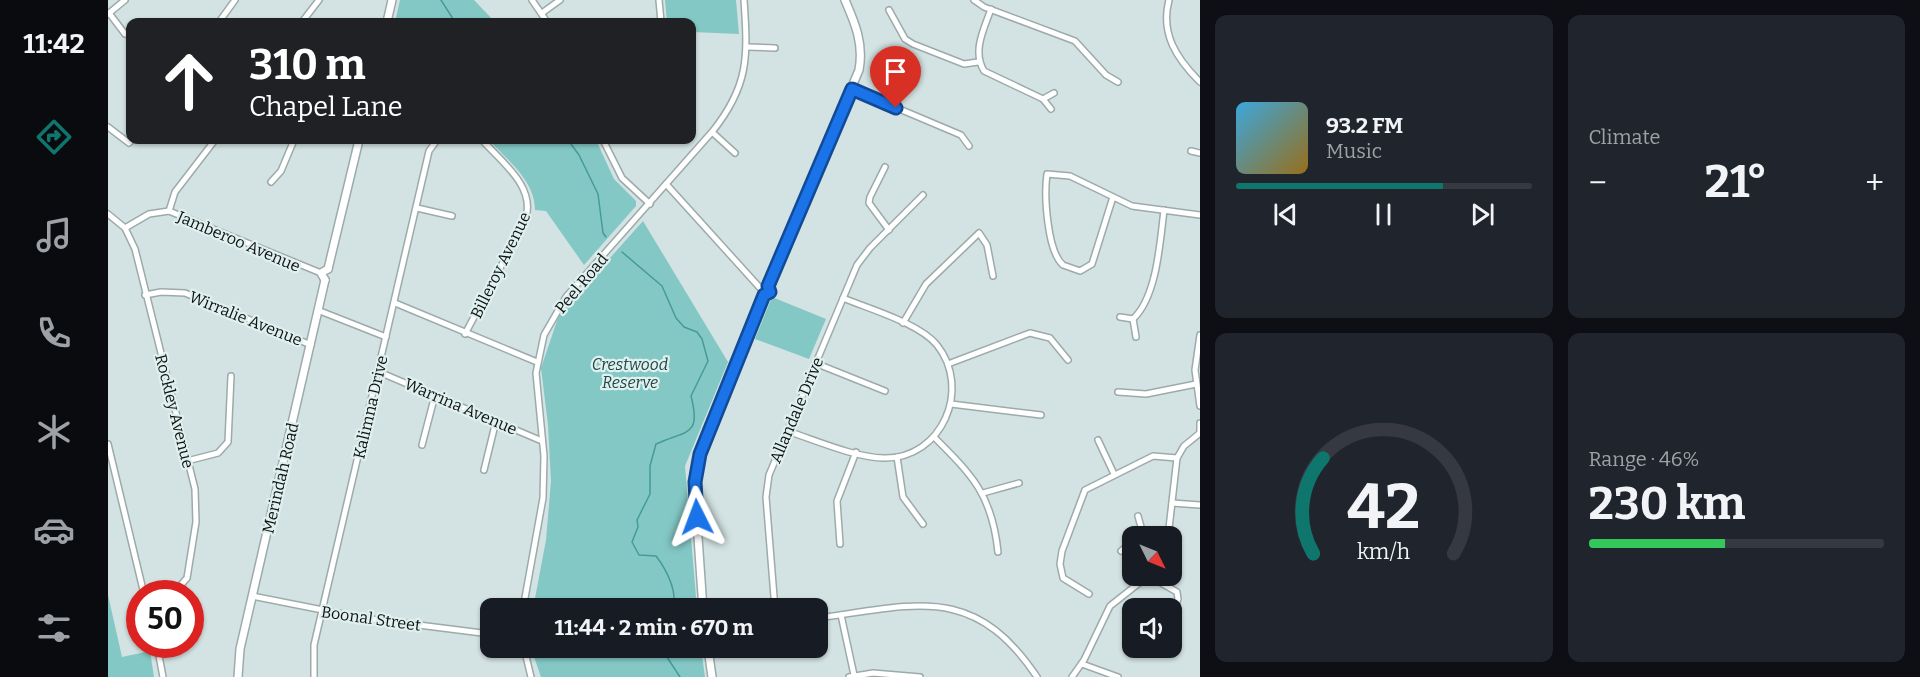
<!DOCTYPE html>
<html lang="en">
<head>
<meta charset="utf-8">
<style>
	body { margin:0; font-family:Bitter,serif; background:#20242c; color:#f1f3f6; height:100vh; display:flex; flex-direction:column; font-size:22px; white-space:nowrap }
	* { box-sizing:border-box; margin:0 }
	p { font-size:20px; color:#9ea1a6 }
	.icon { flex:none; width:33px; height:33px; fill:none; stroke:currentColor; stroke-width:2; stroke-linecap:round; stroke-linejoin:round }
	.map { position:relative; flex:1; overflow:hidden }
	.side { display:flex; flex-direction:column; gap:15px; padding:15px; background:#0d0f14; width:720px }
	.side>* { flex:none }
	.banner { position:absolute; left:18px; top:18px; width:570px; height:126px; border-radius:12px; box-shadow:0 2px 4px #0004; background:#202124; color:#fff; overflow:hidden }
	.needle { width:39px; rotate:133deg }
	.buttons { position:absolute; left:1014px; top:526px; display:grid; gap:12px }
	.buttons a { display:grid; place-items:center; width:60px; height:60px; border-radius:12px; background:#171b24; box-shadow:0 2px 4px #0004; font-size:30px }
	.speed { position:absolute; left:18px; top:580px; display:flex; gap:12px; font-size:30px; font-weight:700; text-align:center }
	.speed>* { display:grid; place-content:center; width:78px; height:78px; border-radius:50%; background:#171b24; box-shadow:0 2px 4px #0004; line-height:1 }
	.speed .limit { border:9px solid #d22; background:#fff; color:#111 }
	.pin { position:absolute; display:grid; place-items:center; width:51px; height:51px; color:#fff; margin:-62px -26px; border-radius:50% 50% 50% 0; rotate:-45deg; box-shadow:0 0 6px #0007 }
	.pin .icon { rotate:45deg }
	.me { position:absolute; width:66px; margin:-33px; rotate:357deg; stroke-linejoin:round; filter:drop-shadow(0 0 4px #0008) }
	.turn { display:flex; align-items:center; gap:21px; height:126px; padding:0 24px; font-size:27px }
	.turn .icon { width:78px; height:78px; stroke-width:2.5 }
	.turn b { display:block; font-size:42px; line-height:51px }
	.big { font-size:45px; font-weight:700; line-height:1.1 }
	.side .tile { flex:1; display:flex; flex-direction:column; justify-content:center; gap:9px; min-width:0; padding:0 21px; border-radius:12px; background:#20242c }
	.side .dial { align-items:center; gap:0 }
	.dial svg { height:156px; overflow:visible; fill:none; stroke:#363941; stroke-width:7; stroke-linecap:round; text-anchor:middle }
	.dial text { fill:#f1f3f6; stroke:none }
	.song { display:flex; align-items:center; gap:18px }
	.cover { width:72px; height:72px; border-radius:9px; background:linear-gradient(135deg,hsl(200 70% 55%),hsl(40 70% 35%)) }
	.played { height:6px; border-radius:3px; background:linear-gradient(90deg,#0f766e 70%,#363941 70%) }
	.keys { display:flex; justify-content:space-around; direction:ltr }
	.heat { display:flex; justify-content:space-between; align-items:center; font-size:33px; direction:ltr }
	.charge { height:9px; border-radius:4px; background:linear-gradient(90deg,#34c759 46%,#363941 0) }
	.side .tiles { flex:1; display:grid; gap:15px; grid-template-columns:repeat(2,1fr) }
	.trip { position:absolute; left:372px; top:598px; width:348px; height:60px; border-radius:12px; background:#171b24; box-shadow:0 2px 4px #0004; font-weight:700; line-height:60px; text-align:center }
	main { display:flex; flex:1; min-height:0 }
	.tabs { display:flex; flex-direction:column; width:108px; justify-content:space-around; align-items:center; background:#090b0e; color:#9ea1a6 }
	.tabs .icon { width:42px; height:42px }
	.tabs .selected { color:#0f766e }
	.tabs b { font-size:27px; color:#f1f3f6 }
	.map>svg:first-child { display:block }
	.green { fill:#83c8c5 }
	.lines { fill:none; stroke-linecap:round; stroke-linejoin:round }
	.stream { stroke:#459b98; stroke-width:1.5 }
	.minor-casing { stroke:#9cabaa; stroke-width:8 }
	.major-casing { stroke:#9cabaa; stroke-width:10 }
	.minor { stroke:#fff; stroke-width:5 }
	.major { stroke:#fff; stroke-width:7 }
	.route-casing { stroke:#114b97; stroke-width:15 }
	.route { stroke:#1a73e8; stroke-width:10 }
	.labels { text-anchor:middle; stroke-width:4.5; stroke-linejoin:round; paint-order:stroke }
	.street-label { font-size:16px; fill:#0d1212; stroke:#e0f0ef }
	.park-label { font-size:16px; font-style:italic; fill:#204847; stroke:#e0f0ef }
</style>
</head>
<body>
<main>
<nav class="tabs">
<b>11:42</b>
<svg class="icon selected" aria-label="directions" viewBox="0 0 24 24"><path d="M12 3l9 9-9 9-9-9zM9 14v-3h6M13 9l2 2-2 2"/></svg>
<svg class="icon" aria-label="music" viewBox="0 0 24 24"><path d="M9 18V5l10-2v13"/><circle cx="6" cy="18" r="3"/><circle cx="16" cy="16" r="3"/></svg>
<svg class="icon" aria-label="phone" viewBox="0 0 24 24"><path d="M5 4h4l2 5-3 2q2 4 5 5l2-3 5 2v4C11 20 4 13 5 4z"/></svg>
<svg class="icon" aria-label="climate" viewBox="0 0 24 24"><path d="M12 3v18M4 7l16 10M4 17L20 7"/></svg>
<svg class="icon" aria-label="car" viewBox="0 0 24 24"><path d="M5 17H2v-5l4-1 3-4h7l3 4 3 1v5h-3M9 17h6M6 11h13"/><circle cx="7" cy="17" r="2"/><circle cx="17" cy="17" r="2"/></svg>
<svg class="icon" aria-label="filters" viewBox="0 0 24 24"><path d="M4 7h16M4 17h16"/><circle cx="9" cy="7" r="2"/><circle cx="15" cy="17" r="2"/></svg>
</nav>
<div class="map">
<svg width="1092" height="677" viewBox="0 0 1092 677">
	<rect width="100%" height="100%" fill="#d3e2e2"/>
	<g class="green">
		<path d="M292 0H366L387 22H287Z"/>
		<path d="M557 0H628L631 34 584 32V22H559Z"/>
		<path d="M381 140H488L506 179 528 201V206L476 265 438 211 427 210C427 180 399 160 381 140Z"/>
		<path d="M535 221 620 362 577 466 589 609H425L438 540 443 481 440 425 433 368 451 315Z"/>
		<path d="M664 297 718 319 701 359 647 339Z"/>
		<path d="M0 595 14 657 42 651 46 677H0Z"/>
		<path d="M423 648H593L597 677H433Z"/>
	</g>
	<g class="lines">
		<g class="stream">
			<path d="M333 0 347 22"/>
			<path d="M460 140 471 155 490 194 495 233 498 237"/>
			<path d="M514 252 554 286 568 318 576 327 589 332 594 339 600 361 583 396C594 438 577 430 548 444L542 466V494L529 520 530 527 524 542 531 555 548 556C558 569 571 593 564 609"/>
			<path d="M553 648 572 677"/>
		</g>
		<defs>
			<g id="minor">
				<path d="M424 0 439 22"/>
				<path d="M551 0 553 22"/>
				<path d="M866 0 876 7 967 41 998 75 1010 82"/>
				<path d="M1061 0C1052 34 1069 59 1092 82"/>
				<path d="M883 9C876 29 864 51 876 71L935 99 943 109"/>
				<path d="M781 10 797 39 805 44 856 64 870 62"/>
				<path d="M1 13 17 34"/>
				<path d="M434 13 452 0"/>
				<path d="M0 14 17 0"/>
				<path d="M111 22 127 0"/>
				<path d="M194 22 211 0"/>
				<path d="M639 47 667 48"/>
				<path d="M744 89 853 135 861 146"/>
				<path d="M935 99 946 93"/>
				<path d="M0 127 21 143 23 140"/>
				<path d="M604 132 627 153"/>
				<path d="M495 140 514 178 542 204"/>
				<path d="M1083 151 1092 153"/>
				<path d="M777 167 762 197 761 203 781 230"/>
				<path d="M163 182 173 171 186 140"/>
				<path d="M558 184 653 289"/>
				<path d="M1005 197 984 264 972 271 955 265C939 251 936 195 939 174L962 176 1024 206 1092 215"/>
				<path d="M309 208 344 216"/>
				<path d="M61 211 67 192 107 140"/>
				<path d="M0 214 17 228 27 249 87 489 88 522 79 578 72 586 42 594"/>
				<path d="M17 228 41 214 61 211 213 273"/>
				<path d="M37 295 53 292 77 293 203 345"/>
				<path d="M287 303 429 362"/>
				<path d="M212 311 278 337"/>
				<path d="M1012 317 1025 319"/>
				<path d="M1025 319C1049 297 1052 242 1056 210"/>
				<path d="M1025 319 1028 337"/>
				<path d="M795 323 818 284 871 233 879 245 885 276"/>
				<path d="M357 334 417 221C429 188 395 163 374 140"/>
				<path d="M1092 335 1087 370 1092 406"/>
				<path d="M707 363 777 391"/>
				<path d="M840 364 922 333 942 338 960 360"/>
				<path d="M271 372 434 441"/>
				<path d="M1010 392 1038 394 1088 384"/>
				<path d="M843 404 933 415"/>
				<path d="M1092 423V433"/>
				<path d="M679 431C707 440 748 458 776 458 834 459 864 389 829 345 811 323 761 309 735 298"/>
				<path d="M826 437C865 476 884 495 890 552"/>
				<path d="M990 440 1006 474"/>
				<path d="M0 444 36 594"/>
				<path d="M314 445 327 395"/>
				<path d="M789 457 795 497 815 524"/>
				<path d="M79 461 110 453 120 442 123 376"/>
				<path d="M376 470 388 421"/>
				<path d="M875 493 911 483"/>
				<path d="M1064 503 1092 505"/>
				<path d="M1030 516 1035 534 1046 537"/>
				<path d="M1060 537 1069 458 1076 446 1092 433"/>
				<path d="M732 544 729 501 748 452"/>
				<path d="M1013 551 1024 542"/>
				<path d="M1041 576 1069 592 1070 599 1064 614"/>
				<path d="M981 594 955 578 952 564 954 551 977 490 1045 456 1069 458"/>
				<path d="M144 596 255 618 382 634"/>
				<path d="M415 609 435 498 436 456 428 373 436 335 458 297 604 132C641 86 640 57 636 0"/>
				<path d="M667 609 658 497 661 475 749 265 762 248 815 195"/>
				<path d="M733 615 746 675"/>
				<path d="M710 618C808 605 866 583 929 677"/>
				<path d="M49 645 55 677"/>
				<path d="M416 648 423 677"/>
				<path d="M974 664 1010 677"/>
				<path d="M206 677V645L321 151 329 140"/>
				<path d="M741 677 765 673 812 677"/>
				<path d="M964 677 976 660 1002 606 1040 576"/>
			</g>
			<g id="major">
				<path d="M279 22 284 0"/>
				<path d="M220 269 251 140"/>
				<path d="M217 280 213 273 220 269"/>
				<path d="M660 286 751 70C756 44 747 23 737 0"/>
				<path d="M595 609 587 494 590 463 656 295"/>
				<path d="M600 648 604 677"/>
				<path d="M130 677 132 649 217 280"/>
			</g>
		</defs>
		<use href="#minor" class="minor-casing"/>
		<use href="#major" class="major-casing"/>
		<use href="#minor" class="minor"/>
		<use href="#major" class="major"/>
	</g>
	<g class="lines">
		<defs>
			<path id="route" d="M589 517 587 482 592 454 656 295 662 292 660 286 744 89 788 108"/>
		</defs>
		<use href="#route" class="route-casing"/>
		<use href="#route" class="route"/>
	</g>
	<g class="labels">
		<g class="street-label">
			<text transform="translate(131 241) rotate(23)" y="6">Jamberoo Avenue</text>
			<text transform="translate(392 265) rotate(-64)" y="6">Billeroy Avenue</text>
			<text transform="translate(473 283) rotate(-50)" y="6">Peel Road</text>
			<text transform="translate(138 318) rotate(22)" y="6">Wirralie Avenue</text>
			<text transform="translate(353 406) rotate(23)" y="6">Warrina Avenue</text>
			<text transform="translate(262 407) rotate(-77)" y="6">Kalimna Drive</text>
			<text transform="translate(688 410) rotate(-67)" y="6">Allandale Drive</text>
			<text transform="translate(67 411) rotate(76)" y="6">Rockley Avenue</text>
			<text transform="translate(172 478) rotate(-77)" y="6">Merindah Road</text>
			<text transform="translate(263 618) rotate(8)" y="6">Boonal Street</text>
		</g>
		<g class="park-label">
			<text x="522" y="370">Crestwood<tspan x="522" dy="18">Reserve</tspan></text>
		</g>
	</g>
</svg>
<div class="buttons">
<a><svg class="needle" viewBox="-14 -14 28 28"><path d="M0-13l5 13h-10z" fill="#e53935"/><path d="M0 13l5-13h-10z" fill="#9ea1a6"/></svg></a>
<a><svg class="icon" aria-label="sound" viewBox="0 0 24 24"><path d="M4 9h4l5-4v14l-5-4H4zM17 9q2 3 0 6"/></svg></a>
</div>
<div class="speed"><div class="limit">50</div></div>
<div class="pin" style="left:788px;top:108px;background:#d93025"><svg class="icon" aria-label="arrive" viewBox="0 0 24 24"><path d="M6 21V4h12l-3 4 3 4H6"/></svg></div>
<svg class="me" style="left:589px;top:517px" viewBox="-20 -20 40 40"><path d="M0-17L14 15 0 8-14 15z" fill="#1a73e8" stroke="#fff" stroke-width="4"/></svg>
<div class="trip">11:44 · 2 min · 670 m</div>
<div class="banner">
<div class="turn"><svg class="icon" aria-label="ahead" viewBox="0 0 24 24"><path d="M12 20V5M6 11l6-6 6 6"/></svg><div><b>310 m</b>Chapel Lane</div></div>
</div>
</div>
<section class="side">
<div class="tiles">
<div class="tile">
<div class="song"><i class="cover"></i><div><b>93.2 FM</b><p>Music</p></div></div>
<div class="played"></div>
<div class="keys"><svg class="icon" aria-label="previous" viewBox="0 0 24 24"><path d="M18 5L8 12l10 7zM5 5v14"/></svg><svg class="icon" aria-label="pause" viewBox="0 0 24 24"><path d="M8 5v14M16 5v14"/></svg><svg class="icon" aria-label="next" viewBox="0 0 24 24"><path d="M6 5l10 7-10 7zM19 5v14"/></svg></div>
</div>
<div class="tile"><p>Climate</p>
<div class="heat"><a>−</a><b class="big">21°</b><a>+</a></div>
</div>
<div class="tile dial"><svg viewBox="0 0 100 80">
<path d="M14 69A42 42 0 1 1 86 69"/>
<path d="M14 69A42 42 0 0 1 19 20" stroke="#0f766e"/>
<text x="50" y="56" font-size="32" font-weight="700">42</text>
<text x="50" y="72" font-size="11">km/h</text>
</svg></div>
<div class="tile"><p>Range · 46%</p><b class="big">230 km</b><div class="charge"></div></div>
</div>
</section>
</main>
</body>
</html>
